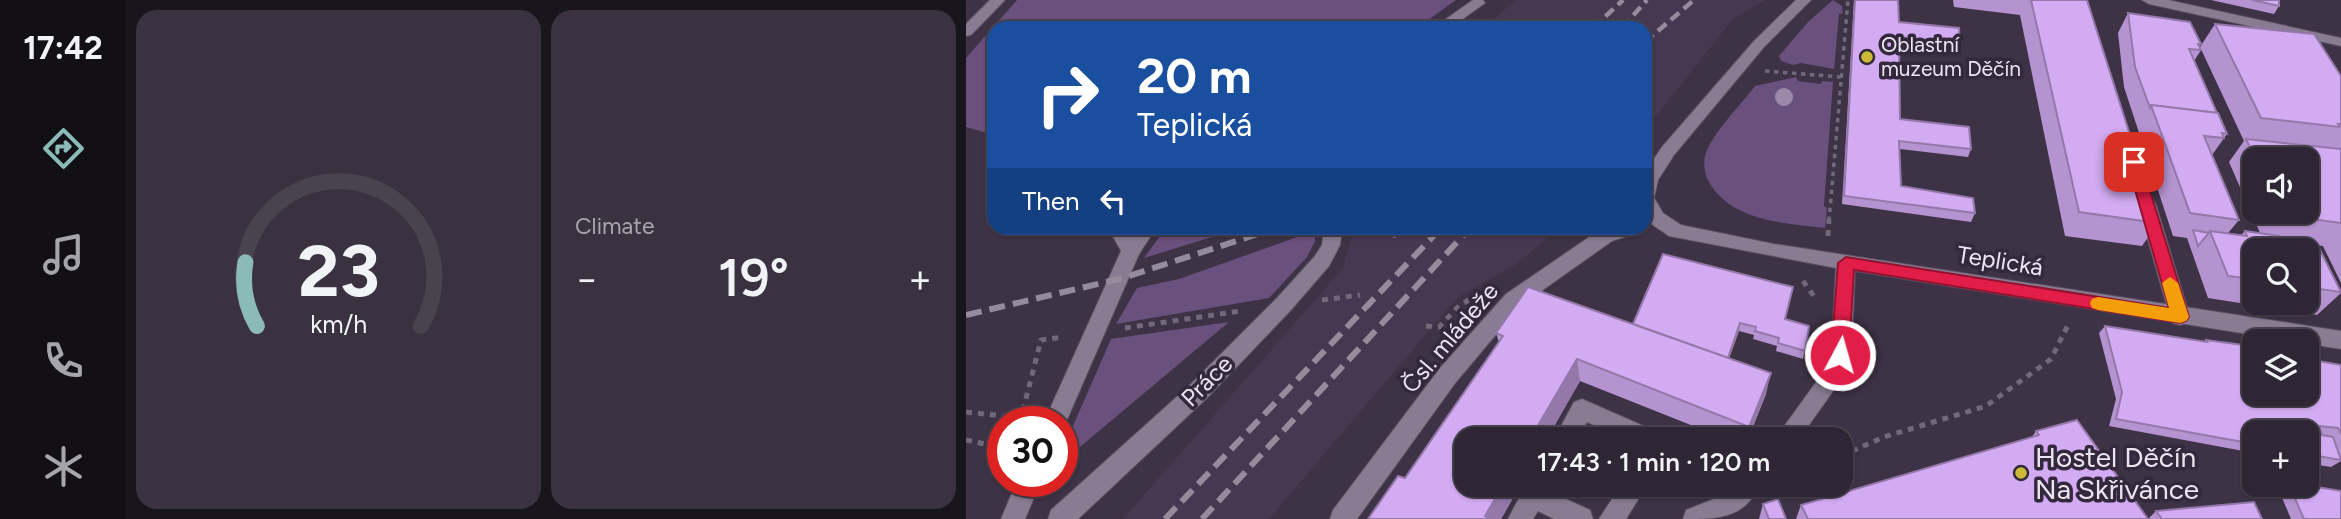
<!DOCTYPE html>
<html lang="en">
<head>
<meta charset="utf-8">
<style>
	body { margin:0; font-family:Figtree,sans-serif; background:#3a3240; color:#f1f3f6; height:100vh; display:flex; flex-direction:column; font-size:26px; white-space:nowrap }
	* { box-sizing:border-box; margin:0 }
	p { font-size:23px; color:#a7a5ac }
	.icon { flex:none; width:38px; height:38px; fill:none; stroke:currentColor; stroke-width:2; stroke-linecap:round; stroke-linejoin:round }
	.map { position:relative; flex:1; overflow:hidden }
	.details { display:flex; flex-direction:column; gap:10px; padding:10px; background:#19151d; width:840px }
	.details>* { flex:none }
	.hud { position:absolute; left:21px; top:21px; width:665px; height:214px; border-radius:21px; box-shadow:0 2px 5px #0004,0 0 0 2px #49434f; background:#1a4fa0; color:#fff; overflow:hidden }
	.tools { position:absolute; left:1276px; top:147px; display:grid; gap:14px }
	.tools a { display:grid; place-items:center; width:77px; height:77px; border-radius:14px; background:#2e2634; box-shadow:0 2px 5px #0004,0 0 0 2px #49434f; font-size:35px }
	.speed { position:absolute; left:21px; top:406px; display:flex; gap:14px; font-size:35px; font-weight:700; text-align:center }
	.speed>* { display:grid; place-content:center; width:91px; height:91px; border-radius:50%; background:#2e2634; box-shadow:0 2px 5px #0004,0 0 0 2px #49434f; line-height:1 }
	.speed .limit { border:10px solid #d22; background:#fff; color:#111 }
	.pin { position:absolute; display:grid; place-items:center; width:60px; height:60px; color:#fff; margin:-30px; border-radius:14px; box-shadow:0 4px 10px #0006 }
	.me { position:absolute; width:77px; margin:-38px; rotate:6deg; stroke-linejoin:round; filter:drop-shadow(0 0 5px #0008) }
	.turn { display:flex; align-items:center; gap:24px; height:147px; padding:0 35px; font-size:32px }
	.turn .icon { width:91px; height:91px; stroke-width:2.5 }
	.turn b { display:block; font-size:49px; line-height:60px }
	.then { display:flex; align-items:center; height:66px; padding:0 35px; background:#0003; gap:14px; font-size:26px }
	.big { font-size:52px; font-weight:600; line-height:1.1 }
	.details .widget { flex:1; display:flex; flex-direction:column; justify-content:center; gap:10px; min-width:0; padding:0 24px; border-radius:21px; background:#3a3240 }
	.details .dial { align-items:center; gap:0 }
	.dial svg { height:182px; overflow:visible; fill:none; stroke:#49434f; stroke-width:7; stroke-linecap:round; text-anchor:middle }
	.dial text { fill:#f1f3f6; stroke:none }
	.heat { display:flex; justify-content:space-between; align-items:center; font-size:38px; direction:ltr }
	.details .tiles { flex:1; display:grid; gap:10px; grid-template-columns:repeat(2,1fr) }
	.trip { position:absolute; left:488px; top:427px; width:399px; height:70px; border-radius:21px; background:#2e2634; box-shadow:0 2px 5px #0004,0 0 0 2px #49434f; font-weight:600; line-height:70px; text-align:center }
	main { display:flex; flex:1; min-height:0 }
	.menu { display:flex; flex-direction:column; width:126px; justify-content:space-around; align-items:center; background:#120f15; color:#a7a5ac }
	.menu .icon { width:49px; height:49px }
	.menu .current { color:#8bbbb9 }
	.menu b { font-size:32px; color:#f1f3f6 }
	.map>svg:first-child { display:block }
	.built { fill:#473852 }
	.green { fill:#6a507d }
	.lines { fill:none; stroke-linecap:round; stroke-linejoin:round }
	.service-casing { stroke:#584f5f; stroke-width:2 }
	.minor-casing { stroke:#584f5f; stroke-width:2 }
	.tertiary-casing { stroke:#584f5f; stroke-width:2 }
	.path-far1 { stroke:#72687a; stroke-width:3.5; stroke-dasharray:4.5 4.5; stroke-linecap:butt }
	.path { stroke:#72687a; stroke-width:5; stroke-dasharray:6 6; stroke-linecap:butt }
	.service { fill:#887b92; fill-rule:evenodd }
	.minor { fill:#887b92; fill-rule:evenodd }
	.tertiary { fill:#887b92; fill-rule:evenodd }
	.rail-far1 { stroke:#958b9c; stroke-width:4.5; stroke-dasharray:11 6; stroke-linecap:butt }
	.rail { stroke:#958b9c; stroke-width:6; stroke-dasharray:16 8; stroke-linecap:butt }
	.tree { fill:#9a89a7 }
	.wall { fill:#b593d0; fill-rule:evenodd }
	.shaded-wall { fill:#9478a9 }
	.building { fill:#d3abf2; stroke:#9478a9; stroke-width:2 }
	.route { fill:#e11d48; stroke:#92132f; stroke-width:2 }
	.slow { fill:#f59e0b }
	.poi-dot { fill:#cdb938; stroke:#33283c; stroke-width:2.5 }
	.labels { text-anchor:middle; stroke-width:7; stroke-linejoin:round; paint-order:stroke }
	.far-poi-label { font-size:21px; fill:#ebe4f1; stroke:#33283c; text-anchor:start }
	.street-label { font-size:24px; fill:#ebe4f1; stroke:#33283c }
	.near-poi-label { font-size:28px; fill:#ebe4f1; stroke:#33283c; text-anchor:start }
</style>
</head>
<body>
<main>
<nav class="menu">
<b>17:42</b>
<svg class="icon current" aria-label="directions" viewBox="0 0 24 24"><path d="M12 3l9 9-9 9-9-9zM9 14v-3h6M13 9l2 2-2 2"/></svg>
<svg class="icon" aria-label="music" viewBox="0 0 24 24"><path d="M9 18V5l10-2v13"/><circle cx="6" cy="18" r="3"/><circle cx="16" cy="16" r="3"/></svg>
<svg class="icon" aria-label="phone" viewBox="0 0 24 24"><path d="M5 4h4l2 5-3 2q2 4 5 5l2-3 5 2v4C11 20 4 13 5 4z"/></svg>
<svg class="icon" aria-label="climate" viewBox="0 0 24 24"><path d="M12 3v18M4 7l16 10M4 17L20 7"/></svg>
</nav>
<section class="details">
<div class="tiles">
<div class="widget dial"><svg viewBox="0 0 100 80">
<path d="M14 69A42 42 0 1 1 86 69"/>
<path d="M14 69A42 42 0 0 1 9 41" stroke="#8bbbb9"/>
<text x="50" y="56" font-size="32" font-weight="700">23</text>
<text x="50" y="72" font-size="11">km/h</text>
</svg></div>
<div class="widget"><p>Climate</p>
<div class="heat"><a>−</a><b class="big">19°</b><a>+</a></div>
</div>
</div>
</section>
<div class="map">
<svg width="1375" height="519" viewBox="0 0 1375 519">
	<rect width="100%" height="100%" fill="#3e3246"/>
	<g class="built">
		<path d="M550 0H799L767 19 679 130V28H517Z"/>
		<path d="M388 228H594L550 264 491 298 303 519H157L377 268Z"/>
	</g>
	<g class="green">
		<path d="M51 0H490L451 28H28V135L0 127V58Z"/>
		<path d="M867 0 876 6 877 13 873 14 868 69 835 63 827 65 815 61 813 56 842 22Z"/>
		<path d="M830 77 832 81 854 84 857 81 867 82 858 206 861 208 859 228C819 223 766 222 743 182 739 176 737 163 739 156 745 134 775 105 789 86Z"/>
		<path d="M200 228H275L178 258Z"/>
		<path d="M348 231 349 241 341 257 303 298 150 324 171 288 213 279Z"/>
		<path d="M263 322 96 462V451L145 339Z"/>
	</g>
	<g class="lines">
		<defs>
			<g id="service">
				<path d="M1181 199 1187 200 1190 205 1224 317 1221 323 1214 325 1207 323 1204 317 1172 205 1175 200Z"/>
				<path d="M142 228H160L166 232 175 251 172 256H158Z"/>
				<path d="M616 399 691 432 694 439H659L621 422 611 439H588L608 402Z"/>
				<path d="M560 485H584L582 491 624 510 627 519H588L572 511 567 519H542Z"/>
				<path d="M655 485H681L660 519H633Z"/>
			</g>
			<g id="minor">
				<path d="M507 0H517L519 3 484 28H467Z"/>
				<path d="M830 0H845L798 47 708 155 692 180 688 198 697 213 715 225 808 244 1375 331V349L889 271 886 339 882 370 833 439H809L861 367 866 339 870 268 703 236 684 223 679 215V172L696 147 788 41Z"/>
				<path d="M1176 0H1202L1375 38V46L1183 4Z"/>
				<path d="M171 228H190L173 254 97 429 96 422H78L155 251Z"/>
				<path d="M358 228H376L374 245 363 266 325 310 241 398 112 519H82L85 510 225 384 311 298 349 256 356 245Z"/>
				<path d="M644 228H673L671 233 646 241 554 306 490 382 391 519H364L367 510 474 368 540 294 632 231Z"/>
				<path d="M51 481H75L59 519H35Z"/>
				<path d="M767 485H794C778 519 752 519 717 519L720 510 758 495Z"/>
			</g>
			<path id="tertiary" d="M24 0H39L5 35 0 36V24Z"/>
		</defs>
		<use href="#service" class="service-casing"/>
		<use href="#minor" class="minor-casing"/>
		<use href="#tertiary" class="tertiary-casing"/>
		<g class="path-far1">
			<path d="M799 71 875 77"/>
			<path d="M863 221 882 0"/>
		</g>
		<g class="path">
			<path d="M862 236 863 219"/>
			<path d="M837 281 850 299"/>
			<path d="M356 300 394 295"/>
			<path d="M460 326 473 327 492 307 516 291"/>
			<path d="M159 328 275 311"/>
			<path d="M0 412 55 418"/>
			<path d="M54 422 75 340 98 337"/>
			<path d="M0 440 37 448"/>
			<path d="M875 456 918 437 1020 406 1085 359 1103 323"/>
		</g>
		<use href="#service" class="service"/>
		<use href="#minor" class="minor"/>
		<use href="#tertiary" class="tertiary"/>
		<g class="rail-far1">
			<path d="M627 28 657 0"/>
			<path d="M656 28 681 0"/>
			<path d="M679 42 728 0"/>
		</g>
		<g class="rail">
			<path d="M0 315 157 278 310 228"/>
			<path d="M199 519 475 228"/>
			<path d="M236 519 504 228"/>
		</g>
	</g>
	<circle class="tree" cx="818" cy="97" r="9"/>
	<g class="wall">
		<path d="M888 0H932L933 22 994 43 991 51 933 45 934 119 1005 149 1002 157 934 149 935 186 1009 213 1005 222 876 204Z"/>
		<path d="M987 0H1121L1192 223 1176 246 1099 236 1054 15 988 7Z"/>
		<path d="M1245 0H1313V6L1308 14Z"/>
		<path d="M1162 13 1224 22 1235 44 1233 47 1235 50 1228 61 1261 134 1246 155 1273 220 1262 233 1275 235 1279 231 1294 233 1263 162 1278 141 1234 47 1249 24 1348 34 1375 76V283L1357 246 1316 241 1352 246 1375 291V293L1351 315 1242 298 1221 238 1207 236 1158 87 1152 33ZM1288 159H1340V212H1288ZM1288 250H1340V303H1288Z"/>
		<path d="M403 228H439L429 238Z"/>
		<path d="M819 320 839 351 837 359 810 351 811 346 787 339 788 335 773 331 763 358 800 394 782 439H760L614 381 535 519H402L439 478 533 342 530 333 667 324Z"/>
		<path d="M1139 326 1239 342 1240 340 1288 394 1375 365V461L1365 467 1340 463V432H1288V453L1143 426 1150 399 1133 333Z"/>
		<path d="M1070 431 1182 519H830L835 505 1066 437Z"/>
		<path d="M1318 485H1339L1375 519H1325L1312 488Z"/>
		<path d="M797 504 820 519H793Z"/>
		<path d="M1190 511 1296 519H1184L1183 518Z"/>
	</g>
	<g class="shaded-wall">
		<path d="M425 228H439L429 238Z"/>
		<path d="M774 323 773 331 758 373 759 365Z"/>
		<path d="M611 359 614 381 580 439H564Z"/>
		<path d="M805 373 800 394 782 439H781L783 427Z"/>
		<path d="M537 485H554L535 519H520L519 516Z"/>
	</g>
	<g class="building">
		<path d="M889 0H932L933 22 993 28 994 43 933 37 934 119 1003 127 1005 149 933 141 935 186 1007 198 1009 213 878 196Z"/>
		<path d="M1065 0H1121L1192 223 1113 212Z"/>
		<path d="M1286 0H1313V6Z"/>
		<path d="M1162 13 1224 22 1235 44H1232L1235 50 1223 49 1251 113 1185 105 1184 108 1169 67Z"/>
		<path d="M1249 24 1348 34 1375 76V124H1372L1374 127 1295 118Z"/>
		<path d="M1185 105 1252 113 1261 134 1256 133 1258 138 1238 136 1273 220 1224 213Z"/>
		<path d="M1280 139 1375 149V223L1317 215 1315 212H1340V159H1290Z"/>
		<path d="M1227 230 1243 233 1232 246Z"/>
		<path d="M1244 231 1281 236 1279 231 1313 236 1316 241 1352 246 1375 292 1340 287V250H1288V279L1262 276Z"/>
		<path d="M697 254 827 287 819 319 843 326 839 351 812 343 813 338 789 331 790 327 774 323 762 358 667 324Z"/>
		<path d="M562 287 805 373 783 427 611 359 564 439H500V485H537L519 516 526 519H402L432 476 439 478 537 336 530 333Z"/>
		<path d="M1139 326 1241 342 1240 340 1277 345 1288 349V394H1340V359L1375 365V434L1372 428 1353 426 1356 435 1367 437 1375 460 1340 454V432H1288V444L1150 419 1156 392Z"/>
		<path d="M1111 420 1182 519H842L835 505 1073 435 1070 431Z"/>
		<path d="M1323 485H1339L1375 491V519H1338Z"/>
		<path d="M812 499 820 519H803L797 504Z"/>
		<path d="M1288 502 1296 519H1196L1190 511Z"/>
	</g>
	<path class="route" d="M1168 157 1175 162 1223 317 1220 321 1214 323 888 270 883 355 880 360 874 362 868 360 865 355 872 263 880 257 1203 308 1161 162Z"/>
	<path class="slow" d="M1204 277 1212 283 1223 317 1220 321 1214 323 1132 310 1126 308 1124 303 1126 299 1132 297 1203 308 1196 283Z"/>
	<g class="poi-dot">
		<circle cx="901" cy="57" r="7"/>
		<circle cx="1055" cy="473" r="7"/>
	</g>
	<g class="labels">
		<g class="far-poi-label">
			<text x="915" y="52">Oblastní<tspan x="915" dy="24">muzeum Děčín</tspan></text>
		</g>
		<g class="street-label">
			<text transform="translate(1034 261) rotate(9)" y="8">Teplická</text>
			<text transform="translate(484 338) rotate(-50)" y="8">Čsl. mládeže</text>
			<text transform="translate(241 381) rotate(-45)" y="8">Práce</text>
		</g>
		<g class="near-poi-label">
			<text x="1069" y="467">Hostel Děčín<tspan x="1069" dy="32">Na Skřivánce</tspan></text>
		</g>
	</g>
</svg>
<div class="tools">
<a><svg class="icon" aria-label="sound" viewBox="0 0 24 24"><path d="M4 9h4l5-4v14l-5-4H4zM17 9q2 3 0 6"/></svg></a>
<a><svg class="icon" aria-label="search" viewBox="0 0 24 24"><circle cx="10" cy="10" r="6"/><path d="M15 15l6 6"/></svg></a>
<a><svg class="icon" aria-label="layers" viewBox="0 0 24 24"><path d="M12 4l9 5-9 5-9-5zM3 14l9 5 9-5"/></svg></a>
<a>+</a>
</div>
<div class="speed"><div class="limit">30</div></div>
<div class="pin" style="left:1168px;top:162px;background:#d93025"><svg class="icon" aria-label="arrive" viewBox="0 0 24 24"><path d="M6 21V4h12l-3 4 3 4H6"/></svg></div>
<svg class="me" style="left:874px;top:355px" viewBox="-20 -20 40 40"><circle r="17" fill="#e11d48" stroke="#fff" stroke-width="3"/><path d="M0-11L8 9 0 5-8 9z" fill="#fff"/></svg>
<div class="trip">17:43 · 1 min · 120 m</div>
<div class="hud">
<div class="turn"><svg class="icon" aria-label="right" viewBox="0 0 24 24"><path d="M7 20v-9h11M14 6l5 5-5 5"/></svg><div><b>20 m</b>Teplická</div></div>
<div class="then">Then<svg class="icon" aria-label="left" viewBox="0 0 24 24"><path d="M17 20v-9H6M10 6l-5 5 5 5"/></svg></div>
</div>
</div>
</main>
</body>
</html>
